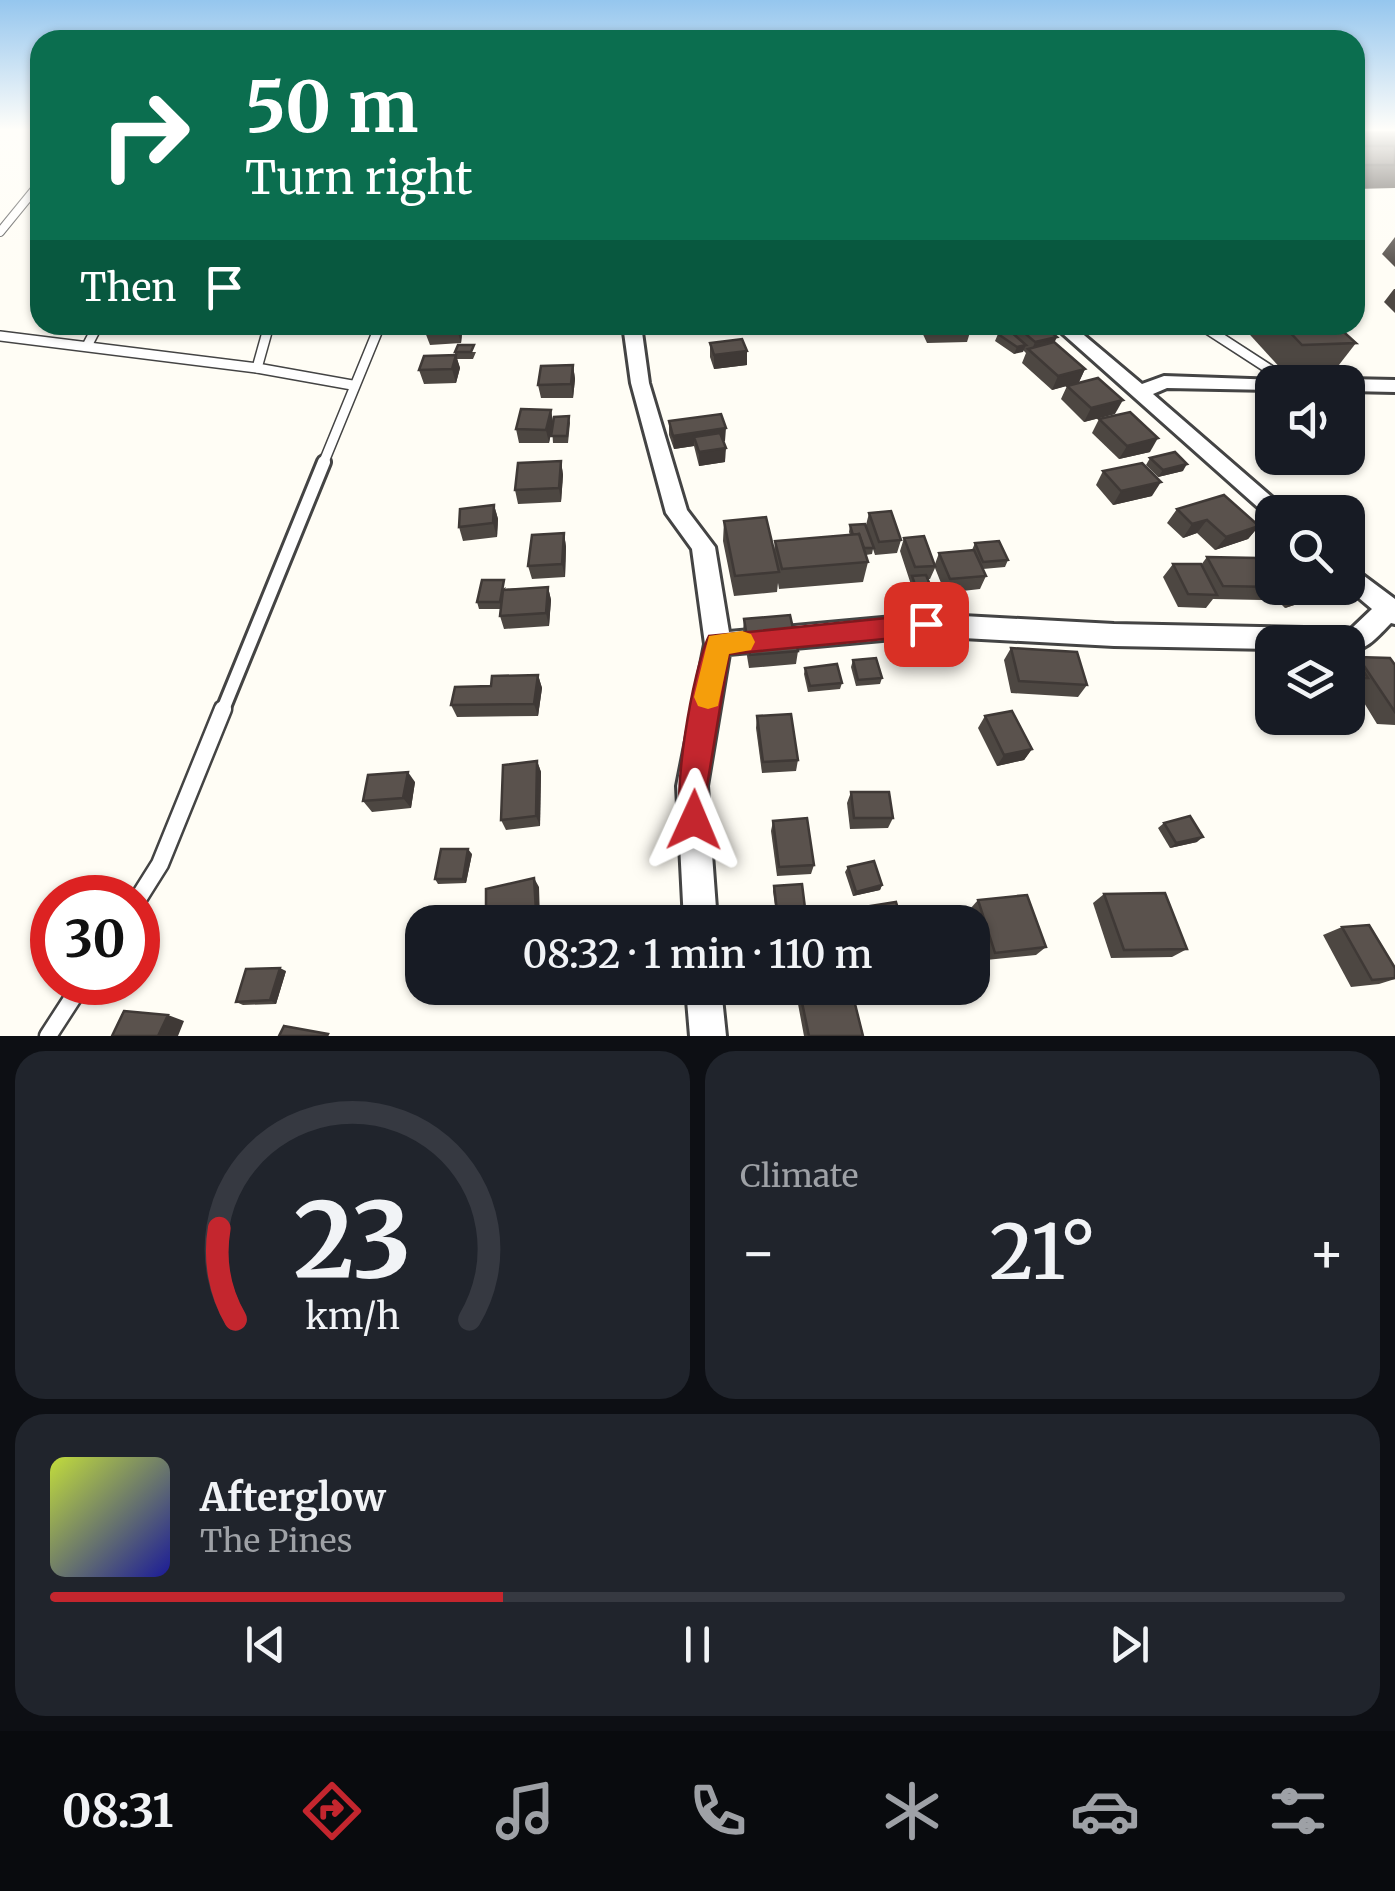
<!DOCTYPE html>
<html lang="en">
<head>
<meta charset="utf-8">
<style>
	body { margin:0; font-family:Merriweather,serif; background:#20242c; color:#f1f3f6; height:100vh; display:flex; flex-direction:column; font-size:38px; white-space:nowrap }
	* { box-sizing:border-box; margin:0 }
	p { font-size:32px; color:#9ea1a6 }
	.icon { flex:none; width:55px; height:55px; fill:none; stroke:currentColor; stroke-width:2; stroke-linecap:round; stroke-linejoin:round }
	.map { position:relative; height:1036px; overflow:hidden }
	.drawer { display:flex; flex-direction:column; gap:15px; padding:15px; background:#0d0f14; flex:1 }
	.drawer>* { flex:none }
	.guide { position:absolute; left:30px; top:30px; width:1335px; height:305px; border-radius:30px; box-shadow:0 2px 8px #0004; background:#0b6e4f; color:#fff; overflow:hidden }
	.buttons { position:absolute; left:1255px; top:365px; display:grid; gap:20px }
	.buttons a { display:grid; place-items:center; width:110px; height:110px; border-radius:20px; background:#171b24; box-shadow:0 2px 8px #0004; font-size:50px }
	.speed { position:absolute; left:30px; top:875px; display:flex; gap:20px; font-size:50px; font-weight:700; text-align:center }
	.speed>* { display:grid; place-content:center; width:130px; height:130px; border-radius:50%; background:#171b24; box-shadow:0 2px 8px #0004; line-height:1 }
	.speed .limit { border:15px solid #d22; background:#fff; color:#111 }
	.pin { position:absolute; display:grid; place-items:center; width:85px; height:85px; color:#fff; margin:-42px; border-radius:20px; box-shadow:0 5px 15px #0006 }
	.me { position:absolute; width:110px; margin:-55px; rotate:1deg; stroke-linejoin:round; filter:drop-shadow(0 0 8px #0008) }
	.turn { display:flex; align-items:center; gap:35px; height:210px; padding:0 50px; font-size:45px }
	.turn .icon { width:130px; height:130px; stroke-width:2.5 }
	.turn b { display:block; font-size:70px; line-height:85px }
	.then { display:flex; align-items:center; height:95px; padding:0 50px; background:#0003; gap:20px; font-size:38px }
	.big { font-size:75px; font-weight:600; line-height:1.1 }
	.drawer .tile { flex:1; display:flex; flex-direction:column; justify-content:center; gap:15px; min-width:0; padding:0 35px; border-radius:30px; background:#20242c }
	.drawer .dial { align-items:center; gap:0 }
	.dial svg { height:260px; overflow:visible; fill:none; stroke:#363941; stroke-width:7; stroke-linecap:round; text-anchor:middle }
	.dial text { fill:#f1f3f6; stroke:none }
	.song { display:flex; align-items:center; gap:30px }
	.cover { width:120px; height:120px; border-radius:15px; background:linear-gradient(135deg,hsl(70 70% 55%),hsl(240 70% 35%)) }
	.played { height:10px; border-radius:5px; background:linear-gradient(90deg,#c4262e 35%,#363941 35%) }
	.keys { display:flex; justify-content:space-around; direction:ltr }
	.heat { display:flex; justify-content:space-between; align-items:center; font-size:55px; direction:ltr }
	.drawer .tiles { flex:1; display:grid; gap:15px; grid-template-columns:1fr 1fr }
	.tile:last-child { grid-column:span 2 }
	.trip { position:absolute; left:405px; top:905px; width:585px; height:100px; border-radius:30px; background:#171b24; box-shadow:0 2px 8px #0004; font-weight:600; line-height:100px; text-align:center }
	.tabs { display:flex; height:160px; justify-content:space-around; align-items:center; background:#090b0e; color:#9ea1a6 }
	.tabs .icon { width:70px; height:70px }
	.tabs .on { color:#c4262e }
	.tabs b { font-size:45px; color:#f1f3f6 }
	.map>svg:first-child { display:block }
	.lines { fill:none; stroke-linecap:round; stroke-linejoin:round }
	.service-far3-casing { stroke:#444; stroke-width:10 }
	.service-far2-casing { stroke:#444; stroke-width:12 }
	.service-far1-casing { stroke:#444; stroke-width:18 }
	.service-casing { stroke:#444; stroke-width:21 }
	.minor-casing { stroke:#444; stroke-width:6 }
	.service-far3 { stroke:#fff; stroke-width:8 }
	.service-far2 { stroke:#fff; stroke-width:9 }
	.service-far1 { stroke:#fff; stroke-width:12 }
	.service { stroke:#fff; stroke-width:16 }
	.minor { fill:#fff; fill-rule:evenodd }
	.wall { fill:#4d4742 }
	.shaded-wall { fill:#3f3936 }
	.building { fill:#5a524d; stroke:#3f3936; stroke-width:2.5 }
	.route { fill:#c4262e; stroke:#7f191e; stroke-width:2.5 }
	.slow { fill:#f59e0b }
</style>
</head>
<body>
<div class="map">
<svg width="1395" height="1036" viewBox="0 0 1395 1036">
	<rect width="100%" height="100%" fill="#fffdf5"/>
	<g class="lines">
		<defs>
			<path id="service-far3" d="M0 232 40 183"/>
			<g id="service-far2">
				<path d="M1201 325 1289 382"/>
				<path d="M0 336 257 368 352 385"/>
				<path d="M87 346 98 325"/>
				<path d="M257 368 269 325"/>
				<path d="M323 464 380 325"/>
			</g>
			<path id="service-far1" d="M222 712 324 462"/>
			<g id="service">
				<path d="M138 899 160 864 223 709"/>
				<path d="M48 1036 83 982"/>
			</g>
			<g id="minor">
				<path d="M623 325H641L649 383 687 510 715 547 729 632 926 614 1114 624 1351 629 1372 609 1347 588 1348 564 1395 599V624L1391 623C1378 636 1367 651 1348 651V642H1272V649L1114 646 926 636 729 654 707 786 717 922H684L677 786 705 644 692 549 666 513 631 383Z"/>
				<path d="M1053 325H1072L1142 384 1164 376 1279 380 1280 382H1272V390L1167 388 1153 394 1289 512H1272L1270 518Z"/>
				<path d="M1348 379 1395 380V392L1348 391V382H1340Z"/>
				<path d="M686 988H721L726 1036H690Z"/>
			</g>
		</defs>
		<use href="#service-far3" class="service-far3-casing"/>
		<use href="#service-far2" class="service-far2-casing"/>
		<use href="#service-far1" class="service-far1-casing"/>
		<use href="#service" class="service-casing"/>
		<use href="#minor" class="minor-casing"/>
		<use href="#service-far3" class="service-far3"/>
		<use href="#service-far2" class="service-far2"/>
		<use href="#service-far1" class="service-far1"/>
		<use href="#service" class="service"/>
		<use href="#minor" class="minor"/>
	</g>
	<g class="wall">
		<path d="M1355 131H1395V188L1355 189Z"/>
		<path d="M1395 237V267L1382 254Z"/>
		<path d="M1394 289H1395V313L1384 302Z"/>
		<path d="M427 325H463L461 343 430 345 425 332Z"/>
		<path d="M541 325H581V326L542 329Z"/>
		<path d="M809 325H829V328H810Z"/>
		<path d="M841 325H860L859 328H842Z"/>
		<path d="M875 325H893V327L877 328Z"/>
		<path d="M922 325H969L971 329 967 342 927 343 921 330Z"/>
		<path d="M1012 325H1043L1054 343 1085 369 1079 382 1115 414 1084 422 1061 399 1067 386 1052 390 1022 363 1026 353 1023 350 1014 354 995 341 998 334 1010 331Z"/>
		<path d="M1241 325H1336L1356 343 1335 370 1283 371Z"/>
		<path d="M710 343 747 351V365L714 369 710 357Z"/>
		<path d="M455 352H476L473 359H457L460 368 456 383 424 384 419 370 455 355Z"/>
		<path d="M573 365 575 379 573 398H541L538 385Z"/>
		<path d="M551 410 553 422 569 416 570 423 568 443H553L552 427 549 443H519L516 429Z"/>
		<path d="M1099 419 1150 452 1119 459 1092 433Z"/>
		<path d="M669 421 725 441 723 442 725 462 699 466 694 446 674 449 669 435Z"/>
		<path d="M1150 458 1183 471 1158 477 1146 465Z"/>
		<path d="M561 461 563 475 561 502 518 504 515 490Z"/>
		<path d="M1103 471 1152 496 1113 505 1096 485Z"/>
		<path d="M494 505 498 519 497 537 463 541 459 527Z"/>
		<path d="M1177 509 1259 526 1248 539 1215 550 1197 533 1183 538 1167 523Z"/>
		<path d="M869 513 901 540 897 553 875 555 873 549 872 554 866 555 868 562 863 582 779 589 778 583 777 592 734 596 723 541 724 521 774 551 775 541 850 535 849 532 850 525H866Z"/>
		<path d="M564 533 566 547 565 577 532 579 528 566Z"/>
		<path d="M904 538 935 564 939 553 972 550 975 543 1008 560 1005 567 983 569 986 576 980 589 945 593 935 568 930 579H927L934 595 931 601 917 603 900 551Z"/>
		<path d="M1272 552V588H1331L1322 596 1285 608 1269 592 1262 600 1213 599 1206 608 1178 607 1163 577 1173 564 1201 565 1207 557 1256 558Z"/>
		<path d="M506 587 505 589 548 587 551 600 549 626 504 629 500 616V609H479L477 602Z"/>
		<path d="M744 619 798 651 796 664 749 668 743 632Z"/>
		<path d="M927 641 956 658 953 665 931 667 925 648Z"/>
		<path d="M1011 648 1087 685 1078 697 1011 693 1004 660Z"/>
		<path d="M1358 657 1395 665V725L1377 724 1355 688 1348 690V678Z"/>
		<path d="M853 660 882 678 880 684 856 686 851 667Z"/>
		<path d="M805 668 842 683 840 689 808 692 804 674Z"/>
		<path d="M538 675 542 688 538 716 457 717 451 705Z"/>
		<path d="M757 716 798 760 796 771 762 773 756 728Z"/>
		<path d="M985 716 1032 749 1024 760 997 766 978 728Z"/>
		<path d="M537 761 541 772 540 826 506 830 501 820Z"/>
		<path d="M415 782 411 808 372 812 363 801Z"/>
		<path d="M851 792 893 818 888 828 850 829 847 803Z"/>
		<path d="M773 821 814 865 811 874 777 876 771 831Z"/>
		<path d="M1164 823 1197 842 1170 848 1158 828Z"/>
		<path d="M472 854 466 883 438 884 435 879Z"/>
		<path d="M848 867 882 885 880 890 853 896 845 872Z"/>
		<path d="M774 886 805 908 804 912 809 922H773L774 914H776L773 891Z"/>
		<path d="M1104 894 1187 949 1172 957 1111 958 1093 903Z"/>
		<path d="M978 900 1046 947 1036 955 986 960 970 909Z"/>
		<path d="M864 907 902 922H861L859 916Z"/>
		<path d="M1342 927 1395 968V979L1379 984 1351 987 1323 935Z"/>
		<path d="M286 971 276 1004 243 1005 236 1002Z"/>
		<path d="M795 988H851L863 1036H804Z"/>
	</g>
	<g class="shaded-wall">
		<path d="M458 325H463L461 343 457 329Z"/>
		<path d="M1057 337 1051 350 1031 352 1035 342Z"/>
		<path d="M1026 345 1023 352 1014 354 1017 347Z"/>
		<path d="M747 351V365L714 369V355Z"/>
		<path d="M456 355 460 368 456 383 452 369Z"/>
		<path d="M573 365 575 379 573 398 571 384Z"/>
		<path d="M1085 369 1079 382 1052 390 1058 376Z"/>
		<path d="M1123 400 1115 414 1084 422 1091 408Z"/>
		<path d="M551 410 553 423 549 443 546 430Z"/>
		<path d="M726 428 725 441 697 446 694 437V446L674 449 673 436Z"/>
		<path d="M1158 438 1150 452 1119 459 1127 446Z"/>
		<path d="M726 448 725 462 699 466V452Z"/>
		<path d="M561 461 563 475 561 502 559 488Z"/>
		<path d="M1187 464 1183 471 1158 477 1163 470Z"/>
		<path d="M1161 482 1152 496 1113 505 1121 491Z"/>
		<path d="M494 505 498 519 497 537 493 523Z"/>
		<path d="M1207 520 1197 533 1183 538 1192 524Z"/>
		<path d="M1259 526 1248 539 1215 550 1226 537Z"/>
		<path d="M564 533 566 547 565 577 562 564Z"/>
		<path d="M548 587 551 600 549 626 546 613Z"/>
		<path d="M1321 588H1331L1322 596 1285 608 1298 595Z"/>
		<path d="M538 675 542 688 538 716 534 704Z"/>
		<path d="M1032 749 1024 760 997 766 1004 755Z"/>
		<path d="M537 761 541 772 540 826 536 816Z"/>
		<path d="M408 772 415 782 411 808 403 798Z"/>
		<path d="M1203 837 1197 842 1170 848 1176 843Z"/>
		<path d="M468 849 472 854 466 883 463 879Z"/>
		<path d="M534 878 539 887 540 919 542 922H487Z"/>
		<path d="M882 885 880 890 853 896 856 892Z"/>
		<path d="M280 968 286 971 276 1004 270 1000Z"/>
		<path d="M168 1015 184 1021 178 1036H158Z"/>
	</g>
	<g class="building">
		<rect x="1355" y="146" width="40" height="19"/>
		<path d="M427 325H458L457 329 425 332Z"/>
		<path d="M928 325H969L971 329 930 330Z"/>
		<path d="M1015 325H1043L1057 337 1035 342Z"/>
		<path d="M1283 325H1336L1356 343 1302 345Z"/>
		<path d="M1010 331 1026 345 1017 347 998 334Z"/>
		<path d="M742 339 747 351 714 355 710 343Z"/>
		<path d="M1054 342 1085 369 1058 376 1028 349Z"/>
		<path d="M458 345H474L471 352H455Z"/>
		<path d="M456 355 452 369 419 370 424 356Z"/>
		<path d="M573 365 571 384 538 385 541 366Z"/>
		<path d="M1098 378 1123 400 1091 408 1067 386Z"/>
		<path d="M521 409 551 410 546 430 516 429Z"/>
		<path d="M1130 412 1158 438 1127 446 1099 419Z"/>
		<path d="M721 414 726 428 673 436 669 421Z"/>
		<path d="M569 416 567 436H551L554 417Z"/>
		<path d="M720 433 726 448 699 452 694 437Z"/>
		<path d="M1175 452 1187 464 1163 470 1150 458Z"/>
		<path d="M561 461 559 488 515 490 518 463Z"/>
		<path d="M1142 463 1161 482 1121 491 1103 471Z"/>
		<path d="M1224 495 1259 526 1226 537 1207 520 1192 524 1177 509Z"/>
		<path d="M494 505 493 523 459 527 460 509Z"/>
		<path d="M891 511 901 540 879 542 869 513Z"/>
		<path d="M766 517 779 572 735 576 724 521Z"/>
		<path d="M865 524 874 548H864L859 534 853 535 850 525Z"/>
		<path d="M564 533 562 564 528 566 532 535Z"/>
		<path d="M859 534 868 562 782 569 775 541Z"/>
		<path d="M924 536 935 566 915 567 904 538Z"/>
		<path d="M999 541 1008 560 983 562 975 543Z"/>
		<path d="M974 550 986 576 950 579 939 553Z"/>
		<path d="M1272 552V570L1258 556Z"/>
		<path d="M1207 557 1258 558 1272 583V587L1223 586Z"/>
		<path d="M1173 564H1201L1217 595 1188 594Z"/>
		<path d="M926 575 934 595 919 596 912 576Z"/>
		<path d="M482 580H504L500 602H477Z"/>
		<path d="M548 587 546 613 500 616 503 590Z"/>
		<path d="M1290 588H1321L1298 595Z"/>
		<path d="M790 615 798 651 750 655 744 619Z"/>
		<path d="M949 639 956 658 934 660 927 641Z"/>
		<path d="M1348 647 1368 678H1348Z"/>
		<path d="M1011 648 1077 652 1087 685 1019 681Z"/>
		<path d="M1358 657 1390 658 1395 665V712Z"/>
		<path d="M876 658 882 678 858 680 853 660Z"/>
		<path d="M837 664 842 683 810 686 805 668Z"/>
		<path d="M538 675 534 704 451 705 455 687 491 686 492 676Z"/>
		<path d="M1012 711 1032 749 1004 755 985 716Z"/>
		<path d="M791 714 798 760 763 762 757 716Z"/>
		<path d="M537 761 536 816 501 820 503 765Z"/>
		<path d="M408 772 403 798 363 801 368 775Z"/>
		<path d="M851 792H889L893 818H854Z"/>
		<path d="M1190 816 1203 837 1176 843 1164 823Z"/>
		<path d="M807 818 814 865 779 867 773 821Z"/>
		<path d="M441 849H468L463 879H435Z"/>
		<path d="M874 861 882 885 856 892 848 867Z"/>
		<path d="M534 878 536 911 486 922V889Z"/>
		<path d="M802 884 805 908 777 911 774 886Z"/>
		<path d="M1165 893 1187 949 1124 950 1104 894Z"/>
		<path d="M1027 895 1046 947 995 953 978 900Z"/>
		<path d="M896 902 902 922H868L864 907Z"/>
		<path d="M808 912 809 922H775L774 914Z"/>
		<path d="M538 915V922H503Z"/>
		<path d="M1369 925 1395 968V978L1372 980 1342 927Z"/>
		<path d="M280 968 270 1000 236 1002 246 969Z"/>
		<path d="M799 988H851L863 1036H809Z"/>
		<path d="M124 1011 168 1015 158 1036H112Z"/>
		<path d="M284 1026 328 1034 327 1036H279Z"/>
	</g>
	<linearGradient id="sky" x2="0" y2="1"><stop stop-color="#95c6ee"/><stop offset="0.47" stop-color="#fffefa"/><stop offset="1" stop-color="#fffefa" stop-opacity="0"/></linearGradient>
	<rect width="1395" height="276" fill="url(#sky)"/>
	<path class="route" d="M926 614 935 617 939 624 935 632 926 635 729 654 707 786 709 820 705 831 694 836 683 831C670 800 693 668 709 636Z"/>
	<path class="slow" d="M742 631 751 634 755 642 751 650 729 654 718 706 708 709 698 706 694 697 709 636Z"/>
</svg>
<div class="buttons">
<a><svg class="icon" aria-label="sound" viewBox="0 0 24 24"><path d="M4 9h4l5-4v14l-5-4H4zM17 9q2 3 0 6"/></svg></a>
<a><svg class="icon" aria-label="search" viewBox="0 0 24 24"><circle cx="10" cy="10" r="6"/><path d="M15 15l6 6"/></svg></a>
<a><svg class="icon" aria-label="layers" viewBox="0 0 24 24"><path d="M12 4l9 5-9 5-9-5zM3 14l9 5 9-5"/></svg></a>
</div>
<div class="speed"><div class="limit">30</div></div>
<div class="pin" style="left:926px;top:624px;background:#d93025"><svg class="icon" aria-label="arrive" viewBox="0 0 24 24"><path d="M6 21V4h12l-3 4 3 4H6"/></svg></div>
<svg class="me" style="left:694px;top:820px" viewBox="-20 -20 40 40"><path d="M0-17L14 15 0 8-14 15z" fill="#c4262e" stroke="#fff" stroke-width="4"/></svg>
<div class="trip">08:32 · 1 min · 110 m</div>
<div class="guide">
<div class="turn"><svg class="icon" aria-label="right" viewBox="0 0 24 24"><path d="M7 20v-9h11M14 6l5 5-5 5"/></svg><div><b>50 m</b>Turn right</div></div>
<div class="then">Then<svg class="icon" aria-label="arrive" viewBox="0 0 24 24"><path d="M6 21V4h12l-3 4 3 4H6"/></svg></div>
</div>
</div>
<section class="drawer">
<div class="tiles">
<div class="tile dial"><svg viewBox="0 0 100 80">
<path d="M14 69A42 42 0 1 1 86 69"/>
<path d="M14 69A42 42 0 0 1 9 41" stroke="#c4262e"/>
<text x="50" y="56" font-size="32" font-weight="700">23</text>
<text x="50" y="72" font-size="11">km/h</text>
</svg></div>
<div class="tile"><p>Climate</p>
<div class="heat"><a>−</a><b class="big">21°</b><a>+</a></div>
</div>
<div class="tile">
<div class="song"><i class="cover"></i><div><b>Afterglow</b><p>The Pines</p></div></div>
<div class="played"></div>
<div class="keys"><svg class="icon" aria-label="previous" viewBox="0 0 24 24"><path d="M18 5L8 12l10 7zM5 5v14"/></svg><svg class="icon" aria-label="pause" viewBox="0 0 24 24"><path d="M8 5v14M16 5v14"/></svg><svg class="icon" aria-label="next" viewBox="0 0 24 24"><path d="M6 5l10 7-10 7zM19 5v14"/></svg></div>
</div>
</div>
</section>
<nav class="tabs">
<b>08:31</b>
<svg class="icon on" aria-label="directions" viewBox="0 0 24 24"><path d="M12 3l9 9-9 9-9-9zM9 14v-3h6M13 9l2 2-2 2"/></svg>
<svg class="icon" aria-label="music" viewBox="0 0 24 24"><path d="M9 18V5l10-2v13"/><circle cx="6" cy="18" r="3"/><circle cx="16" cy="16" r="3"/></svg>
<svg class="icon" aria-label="phone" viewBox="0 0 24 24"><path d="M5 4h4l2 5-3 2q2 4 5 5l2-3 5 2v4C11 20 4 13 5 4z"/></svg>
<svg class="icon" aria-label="climate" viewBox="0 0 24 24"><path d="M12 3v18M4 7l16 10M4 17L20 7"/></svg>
<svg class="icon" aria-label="car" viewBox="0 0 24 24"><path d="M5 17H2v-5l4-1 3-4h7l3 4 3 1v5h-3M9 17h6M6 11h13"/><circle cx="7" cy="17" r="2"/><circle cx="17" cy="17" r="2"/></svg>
<svg class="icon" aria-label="filters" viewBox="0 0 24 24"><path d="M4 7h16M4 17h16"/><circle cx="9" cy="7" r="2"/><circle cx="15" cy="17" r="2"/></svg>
</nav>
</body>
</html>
